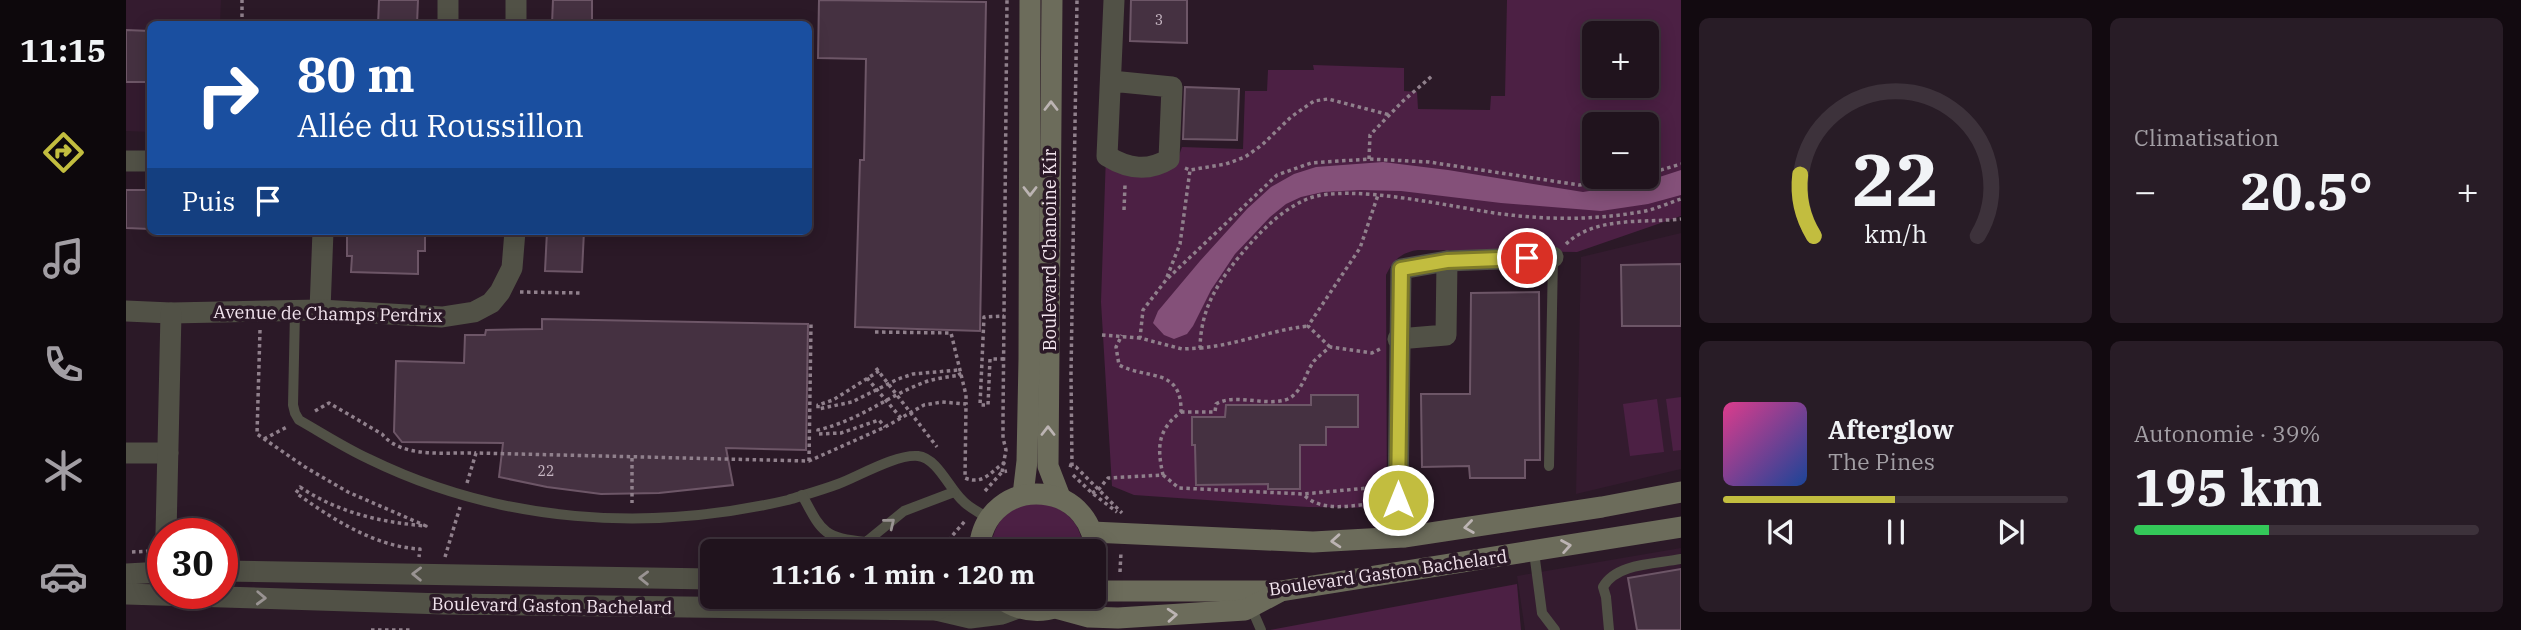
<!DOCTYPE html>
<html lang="fr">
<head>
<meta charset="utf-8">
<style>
	body { margin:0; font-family:"IBM Plex Serif",serif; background:#281c26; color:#f1f3f6; height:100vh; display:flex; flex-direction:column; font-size:26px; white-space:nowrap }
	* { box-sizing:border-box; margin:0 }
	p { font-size:23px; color:#a29ea4 }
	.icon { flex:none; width:38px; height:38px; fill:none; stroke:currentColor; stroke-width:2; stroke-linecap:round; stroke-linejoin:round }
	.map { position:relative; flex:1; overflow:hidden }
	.sheet { display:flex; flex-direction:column; gap:18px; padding:18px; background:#120a10; width:840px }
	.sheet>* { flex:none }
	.guide { position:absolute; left:21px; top:21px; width:665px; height:214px; border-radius:10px; box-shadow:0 4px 18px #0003,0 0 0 2px #3d323b; background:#1a4fa0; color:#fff; overflow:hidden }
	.fabs { position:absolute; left:1456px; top:21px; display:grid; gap:14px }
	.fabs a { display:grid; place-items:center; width:77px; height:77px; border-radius:10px; background:#20131d; box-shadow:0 4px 18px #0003,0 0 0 2px #3d323b; font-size:35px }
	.speed { position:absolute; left:21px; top:518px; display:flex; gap:14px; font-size:35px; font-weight:700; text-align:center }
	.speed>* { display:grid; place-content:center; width:91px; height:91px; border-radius:50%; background:#20131d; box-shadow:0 4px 18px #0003,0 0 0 2px #3d323b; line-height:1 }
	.speed .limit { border:10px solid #d22; background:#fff; color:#111 }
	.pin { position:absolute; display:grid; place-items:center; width:60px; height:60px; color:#fff; margin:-30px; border:4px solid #fff; border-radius:50%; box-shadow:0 2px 7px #0007 }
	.me { position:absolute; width:77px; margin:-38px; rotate:0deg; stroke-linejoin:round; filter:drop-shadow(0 0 5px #0008) }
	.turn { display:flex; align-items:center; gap:24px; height:147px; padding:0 35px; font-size:32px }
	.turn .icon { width:91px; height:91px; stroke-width:2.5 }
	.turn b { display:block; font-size:49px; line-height:60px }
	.then { display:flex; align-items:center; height:66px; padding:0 35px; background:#0003; gap:14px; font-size:26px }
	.big { font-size:52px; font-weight:700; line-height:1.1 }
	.sheet .tile { flex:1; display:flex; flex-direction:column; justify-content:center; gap:10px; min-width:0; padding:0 24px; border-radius:10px; background:#281c26 }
	.sheet .dial { align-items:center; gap:0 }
	.dial svg { height:182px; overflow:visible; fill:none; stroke:#3d323b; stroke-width:7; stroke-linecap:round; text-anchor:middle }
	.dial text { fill:#f1f3f6; stroke:none }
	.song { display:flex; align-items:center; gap:21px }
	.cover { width:84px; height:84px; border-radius:10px; background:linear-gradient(135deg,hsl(330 70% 55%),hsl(220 70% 35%)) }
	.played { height:7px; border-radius:4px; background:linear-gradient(90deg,#c2bd3f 50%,#3d323b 50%) }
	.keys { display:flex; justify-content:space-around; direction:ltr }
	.heat { display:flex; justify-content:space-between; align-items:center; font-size:38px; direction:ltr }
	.charge { height:10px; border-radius:5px; background:linear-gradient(90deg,#34c759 39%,#3d323b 0) }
	.sheet .tiles { flex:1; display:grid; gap:18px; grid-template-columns:repeat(2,1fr) }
	.trip { position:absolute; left:574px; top:539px; width:406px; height:70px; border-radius:10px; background:#20131d; box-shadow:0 4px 18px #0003,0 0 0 2px #3d323b; font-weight:700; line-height:70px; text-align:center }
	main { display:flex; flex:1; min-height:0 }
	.tab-bar { display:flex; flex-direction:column; width:126px; justify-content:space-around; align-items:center; background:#0d080c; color:#a29ea4 }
	.tab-bar .icon { width:49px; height:49px }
	.tab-bar .active { color:#c2bd3f }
	.tab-bar b { font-size:32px; color:#f1f3f6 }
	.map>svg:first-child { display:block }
	.built { fill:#341b2f }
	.green { fill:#4c2044; fill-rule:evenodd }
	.water { fill:#845079 }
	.building { fill:#453141; stroke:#6d5667; stroke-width:2 }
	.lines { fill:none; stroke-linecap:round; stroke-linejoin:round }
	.path { stroke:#90808c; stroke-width:3.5; stroke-dasharray:3.5 3.5; stroke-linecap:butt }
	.service { stroke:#515146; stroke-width:10 }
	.minor { stroke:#515146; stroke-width:21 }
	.tertiary { stroke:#515146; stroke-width:21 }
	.secondary { stroke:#6c6c5b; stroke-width:21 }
	.oneway { stroke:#bcb4b3 }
	.oneway2 { stroke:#999392 }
	.route-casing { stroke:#7e7b29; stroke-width:18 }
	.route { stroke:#c2bd3f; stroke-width:12 }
	.labels { text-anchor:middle; stroke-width:7; stroke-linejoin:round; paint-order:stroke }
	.number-label { font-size:14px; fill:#c7b7c3 }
	.street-label { font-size:18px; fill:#f2e4ee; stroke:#2b1927 }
</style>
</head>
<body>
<main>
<nav class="tab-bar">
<b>11:15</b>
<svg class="icon active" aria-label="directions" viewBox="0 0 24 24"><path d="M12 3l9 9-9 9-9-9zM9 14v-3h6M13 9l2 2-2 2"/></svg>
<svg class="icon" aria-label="music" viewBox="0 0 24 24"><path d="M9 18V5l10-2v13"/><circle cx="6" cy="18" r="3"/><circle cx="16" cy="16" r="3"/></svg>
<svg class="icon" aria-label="phone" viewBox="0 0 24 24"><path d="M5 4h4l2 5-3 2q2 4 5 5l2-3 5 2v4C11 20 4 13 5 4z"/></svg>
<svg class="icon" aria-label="climate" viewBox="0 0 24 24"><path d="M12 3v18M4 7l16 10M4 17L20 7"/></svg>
<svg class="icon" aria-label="car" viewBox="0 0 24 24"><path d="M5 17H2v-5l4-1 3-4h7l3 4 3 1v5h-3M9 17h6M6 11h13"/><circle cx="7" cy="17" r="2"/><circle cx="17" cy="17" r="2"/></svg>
</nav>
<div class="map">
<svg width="1555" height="630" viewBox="0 0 1555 630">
	<rect width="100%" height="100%" fill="#2b1927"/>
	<g class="built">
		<path d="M0 0H95L94 24H24V132L0 131Z"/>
		<path d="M1555 233V469L1450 494 1455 257Z"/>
		<path d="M1555 548V630H1399L1391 576Z"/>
	</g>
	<g class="green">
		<path d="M1381 0H1555V216L1451 252 1292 250C1276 252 1267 260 1260 275L1261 508 1182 507 1008 495 986 486 975 302 980 154 1050 164 1056 147 1117 149 1119 91H1141L1142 70H1188L1187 65 1278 68V91L1291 92 1292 109 1364 110 1365 96H1379ZM1468 33H1521V86H1468ZM1468 124H1521V177H1468Z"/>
		<path d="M1555 397V450L1547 451 1540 399Z"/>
		<path d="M1531 399 1538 452 1504 456 1497 404Z"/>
		<path d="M913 502C940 508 956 523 957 551H864C868 520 882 506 913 502Z"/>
		<path d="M1391 584 1395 630H1144Z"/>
	</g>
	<path class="water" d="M1257 162 1322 170 1457 192 1518 182 1555 170V195L1522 204 1475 211 1375 203 1275 191 1234 190 1197 192 1175 197 1160 204 1144 217 1109 254 1085 290 1067 326 1061 334 1048 339 1038 335 1027 323 1032 311 1074 261 1121 209 1145 187 1168 174 1190 167Z"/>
	<g class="building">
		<path d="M253 0H292L291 24H252Z"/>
		<path d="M427 0H466V24H426Z"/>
		<path d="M693 0 860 2 854 331 729 327 734 160H738L740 59 692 58Z"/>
		<path d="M1005 0H1061V43L1004 41Z"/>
		<path d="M0 30 24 31V82H0Z"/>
		<path d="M1059 87 1113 89 1111 140 1057 139Z"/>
		<path d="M0 190H24V229L0 228Z"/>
		<path d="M221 231H299V251H292V274L225 272 226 256H221Z"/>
		<path d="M421 231H458L456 272 419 271Z"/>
		<path d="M1555 264V326H1496L1495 265Z"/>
		<path d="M1413 292 1414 460H1399V478H1344L1343 466 1296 467 1295 394H1344L1345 293Z"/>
		<path d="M416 319 682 324 680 450 600 448 607 485 533 493 475 494 421 487 373 477 377 443 276 442 268 432 270 361 338 363 339 335H359L360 330 416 329Z"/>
		<path d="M1185 395H1232V427H1200V445H1174V489H1142V484L1070 485 1069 445H1066V417H1099L1100 405H1185Z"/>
		<path d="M1555 569V630H1511L1502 578Z"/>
	</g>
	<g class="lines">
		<g class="path">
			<path d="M116 24V0"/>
			<path d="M1243 159 1244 135 1277 101 1306 76"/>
			<path d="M1059 168 1064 170 1100 164 1119 157 1136 145 1165 117 1188 101 1202 99 1264 115"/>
			<path d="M1521 174 1555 164"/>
			<path d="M1511 177 1471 184 1453 185 1303 162 1243 159 1185 163 1151 175 1040 280 1017 310 1014 338 1056 349 1074 348C1075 310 1089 287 1112 258 1131 235 1153 211 1181 199 1223 182 1329 208 1376 214 1422 220 1469 220 1514 212 1528 210 1542 203 1555 199"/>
			<path d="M998 210 999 185"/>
			<path d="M1440 244C1469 216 1518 223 1555 219"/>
			<path d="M1041 277 1054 244 1064 170"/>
			<path d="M394 292 455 293"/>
			<path d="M134 330 131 434 179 467 222 492 300 526C254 522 213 513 174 487L170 493C205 518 249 547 294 549L293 557"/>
			<path d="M749 332 825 333 840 395V404"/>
			<path d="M976 335 1014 338"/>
			<path d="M1204 347 1182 326 1234 248 1252 195"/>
			<path d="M1074 348C1111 345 1145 330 1182 326"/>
			<path d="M878 359H864L862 405H854L858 317 878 316"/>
			<path d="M750 368 811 447"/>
			<path d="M753 371 707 400 692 405V409L726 402 772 379 787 374 832 370 834 375C823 377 812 378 802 381 762 395 735 420 692 430V434L715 433 753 420 759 427"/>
			<path d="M741 378 775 418"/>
			<path d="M189 411 203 403 256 434C276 459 321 452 350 453"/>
			<path d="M1055 412H1089L1090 404C1109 393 1137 406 1159 400 1176 395 1179 373 1188 361 1193 356 1199 351 1204 347L1246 353 1254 349"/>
			<path d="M138 439 161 427"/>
			<path d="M506 458V503"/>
			<path d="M683 461 685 324"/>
			<path d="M943 465 950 467 996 513"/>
			<path d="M946 466 945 374 951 0"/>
			<path d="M876 472 880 450 877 438V419L881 0"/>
			<path d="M947 475 966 493 991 512"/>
			<path d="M1037 475 1053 488 1177 494 1253 487"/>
			<path d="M341 483 350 453 683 461 759 427 798 405 816 402 840 404 839 478C859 486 866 469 880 462"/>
			<path d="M859 491 876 472 881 471"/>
			<path d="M966 493 973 489 982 478 1037 475C1031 448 1031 430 1055 412 1056 367 1021 380 993 365L990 347 996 335"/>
			<path d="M1179 496C1198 513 1227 505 1252 503"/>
			<path d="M813 551 839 521"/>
			<path d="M6 552 26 551"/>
			<path d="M319 557 334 507"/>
			<path d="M994 572 995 552"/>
			<path d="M245 630H286"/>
		</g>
		<g class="service">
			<path d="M169 311 167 405 169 413 173 420C196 433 219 448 243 459 374 523 521 533 662 500 678 495 696 490 712 484 733 476 770 454 792 456 811 458 823 488 836 500 843 508 853 512 862 518"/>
			<path d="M1423 466 1427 257"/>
			<path d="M676 495C696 532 697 538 740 542L778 511 828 492"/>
			<path d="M1408 552 1416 613 1429 630"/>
			<path d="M1125 607 1135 630"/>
			<path d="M1483 630 1480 597 1477 587C1490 563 1530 564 1555 559"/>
		</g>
		<g class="minor">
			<path d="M390 0V24"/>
			<path d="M322 24V0"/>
			<path d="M985 81 1046 87 1043 159C1022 172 1002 169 981 156L988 0"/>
			<path d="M0 161H24"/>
			<path d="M194 310 197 231"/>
			<path d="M0 311 45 313 194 310 316 317 348 312 365 303 374 292 386 268 389 231"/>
			<path d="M1272 339 1320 335 1321 261"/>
			<path d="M0 453H42"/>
			<path d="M40 534 45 313"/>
			<path d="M1278 537 1272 500 1275 269 1321 261 1427 257"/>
		</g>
		<g class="tertiary">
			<path d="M96 571 586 579"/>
			<path d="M0 574 37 572"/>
			<path d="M0 594 318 604 810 610 844 618 876 614 892 608"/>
			<path d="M810 610 839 597"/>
		</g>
		<g class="secondary">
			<path d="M926 0 922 466 934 497"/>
			<path d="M897 495 901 461 903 359 904 0"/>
			<path d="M966 532 1187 542 1278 537 1476 507 1555 492"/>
			<path d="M853 551C858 469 979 477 968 565"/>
			<path d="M968 594 979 591H1155L1555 527"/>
			<path d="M873 597C896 615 926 615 949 597"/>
			<path d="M930 608 963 617 992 618 1119 610 1153 592"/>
		</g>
	</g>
	<defs><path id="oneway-chevron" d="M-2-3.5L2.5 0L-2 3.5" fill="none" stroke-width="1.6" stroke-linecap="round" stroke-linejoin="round" transform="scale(1.75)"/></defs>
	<g class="oneway">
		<use href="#oneway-chevron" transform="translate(925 106) rotate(-90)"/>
		<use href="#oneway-chevron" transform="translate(904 191) rotate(90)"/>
		<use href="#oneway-chevron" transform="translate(922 431) rotate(-90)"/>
		<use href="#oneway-chevron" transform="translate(1343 527) rotate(172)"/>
		<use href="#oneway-chevron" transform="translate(1210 541) rotate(176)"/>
		<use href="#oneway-chevron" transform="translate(1440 546) rotate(-10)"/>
		<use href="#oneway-chevron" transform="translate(1046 615) rotate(-4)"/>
	</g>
	<g class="oneway2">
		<use href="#oneway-chevron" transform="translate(764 523) rotate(-39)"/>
		<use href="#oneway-chevron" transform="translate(291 574) rotate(-179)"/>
		<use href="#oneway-chevron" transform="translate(518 578) rotate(-179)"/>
		<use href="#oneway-chevron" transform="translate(135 598) rotate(2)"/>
	</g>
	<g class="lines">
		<defs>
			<path id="route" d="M1272 500 1275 269 1321 261 1401 258"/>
		</defs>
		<use href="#route" class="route-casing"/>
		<use href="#route" class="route"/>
	</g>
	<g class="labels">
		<g class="number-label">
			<text x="1033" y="25">3</text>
			<text x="420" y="476">22</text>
		</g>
		<g class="street-label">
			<text transform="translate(924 250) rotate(-90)" y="6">Boulevard Chanoine Kir</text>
			<text transform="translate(202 314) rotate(1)" y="6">Avenue de Champs Perdrix</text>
			<text transform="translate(1262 573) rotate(-8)" y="6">Boulevard Gaston Bachelard</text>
			<text transform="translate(426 606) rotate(1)" y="6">Boulevard Gaston Bachelard</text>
		</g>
	</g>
</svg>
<div class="fabs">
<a>+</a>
<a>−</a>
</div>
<div class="speed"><div class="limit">30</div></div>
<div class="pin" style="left:1401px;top:258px;background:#d93025"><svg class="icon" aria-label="arrive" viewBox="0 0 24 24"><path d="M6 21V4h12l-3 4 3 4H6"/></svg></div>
<svg class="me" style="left:1272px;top:500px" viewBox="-20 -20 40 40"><circle r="17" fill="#c2bd3f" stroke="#fff" stroke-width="3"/><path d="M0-11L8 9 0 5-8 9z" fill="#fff"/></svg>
<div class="trip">11:16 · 1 min · 120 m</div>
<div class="guide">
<div class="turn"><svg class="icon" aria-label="right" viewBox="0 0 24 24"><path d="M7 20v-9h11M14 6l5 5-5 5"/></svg><div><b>80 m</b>Allée du Roussillon</div></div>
<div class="then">Puis<svg class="icon" aria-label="arrive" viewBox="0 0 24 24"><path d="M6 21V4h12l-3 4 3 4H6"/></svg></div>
</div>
</div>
<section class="sheet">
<div class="tiles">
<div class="tile dial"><svg viewBox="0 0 100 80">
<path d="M14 69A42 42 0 1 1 86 69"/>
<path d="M14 69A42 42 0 0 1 8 42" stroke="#c2bd3f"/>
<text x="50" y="56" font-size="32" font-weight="700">22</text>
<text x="50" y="72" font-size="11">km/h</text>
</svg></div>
<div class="tile"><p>Climatisation</p>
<div class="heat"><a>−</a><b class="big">20.5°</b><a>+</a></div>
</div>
<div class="tile">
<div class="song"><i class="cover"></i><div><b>Afterglow</b><p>The Pines</p></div></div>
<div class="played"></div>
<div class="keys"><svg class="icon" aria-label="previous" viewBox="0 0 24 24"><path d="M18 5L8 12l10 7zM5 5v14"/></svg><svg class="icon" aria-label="pause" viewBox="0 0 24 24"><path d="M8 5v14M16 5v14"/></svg><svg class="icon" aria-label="next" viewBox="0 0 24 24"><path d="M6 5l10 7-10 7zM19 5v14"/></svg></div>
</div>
<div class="tile"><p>Autonomie · 39%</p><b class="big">195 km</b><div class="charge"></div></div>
</div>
</section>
</main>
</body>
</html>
